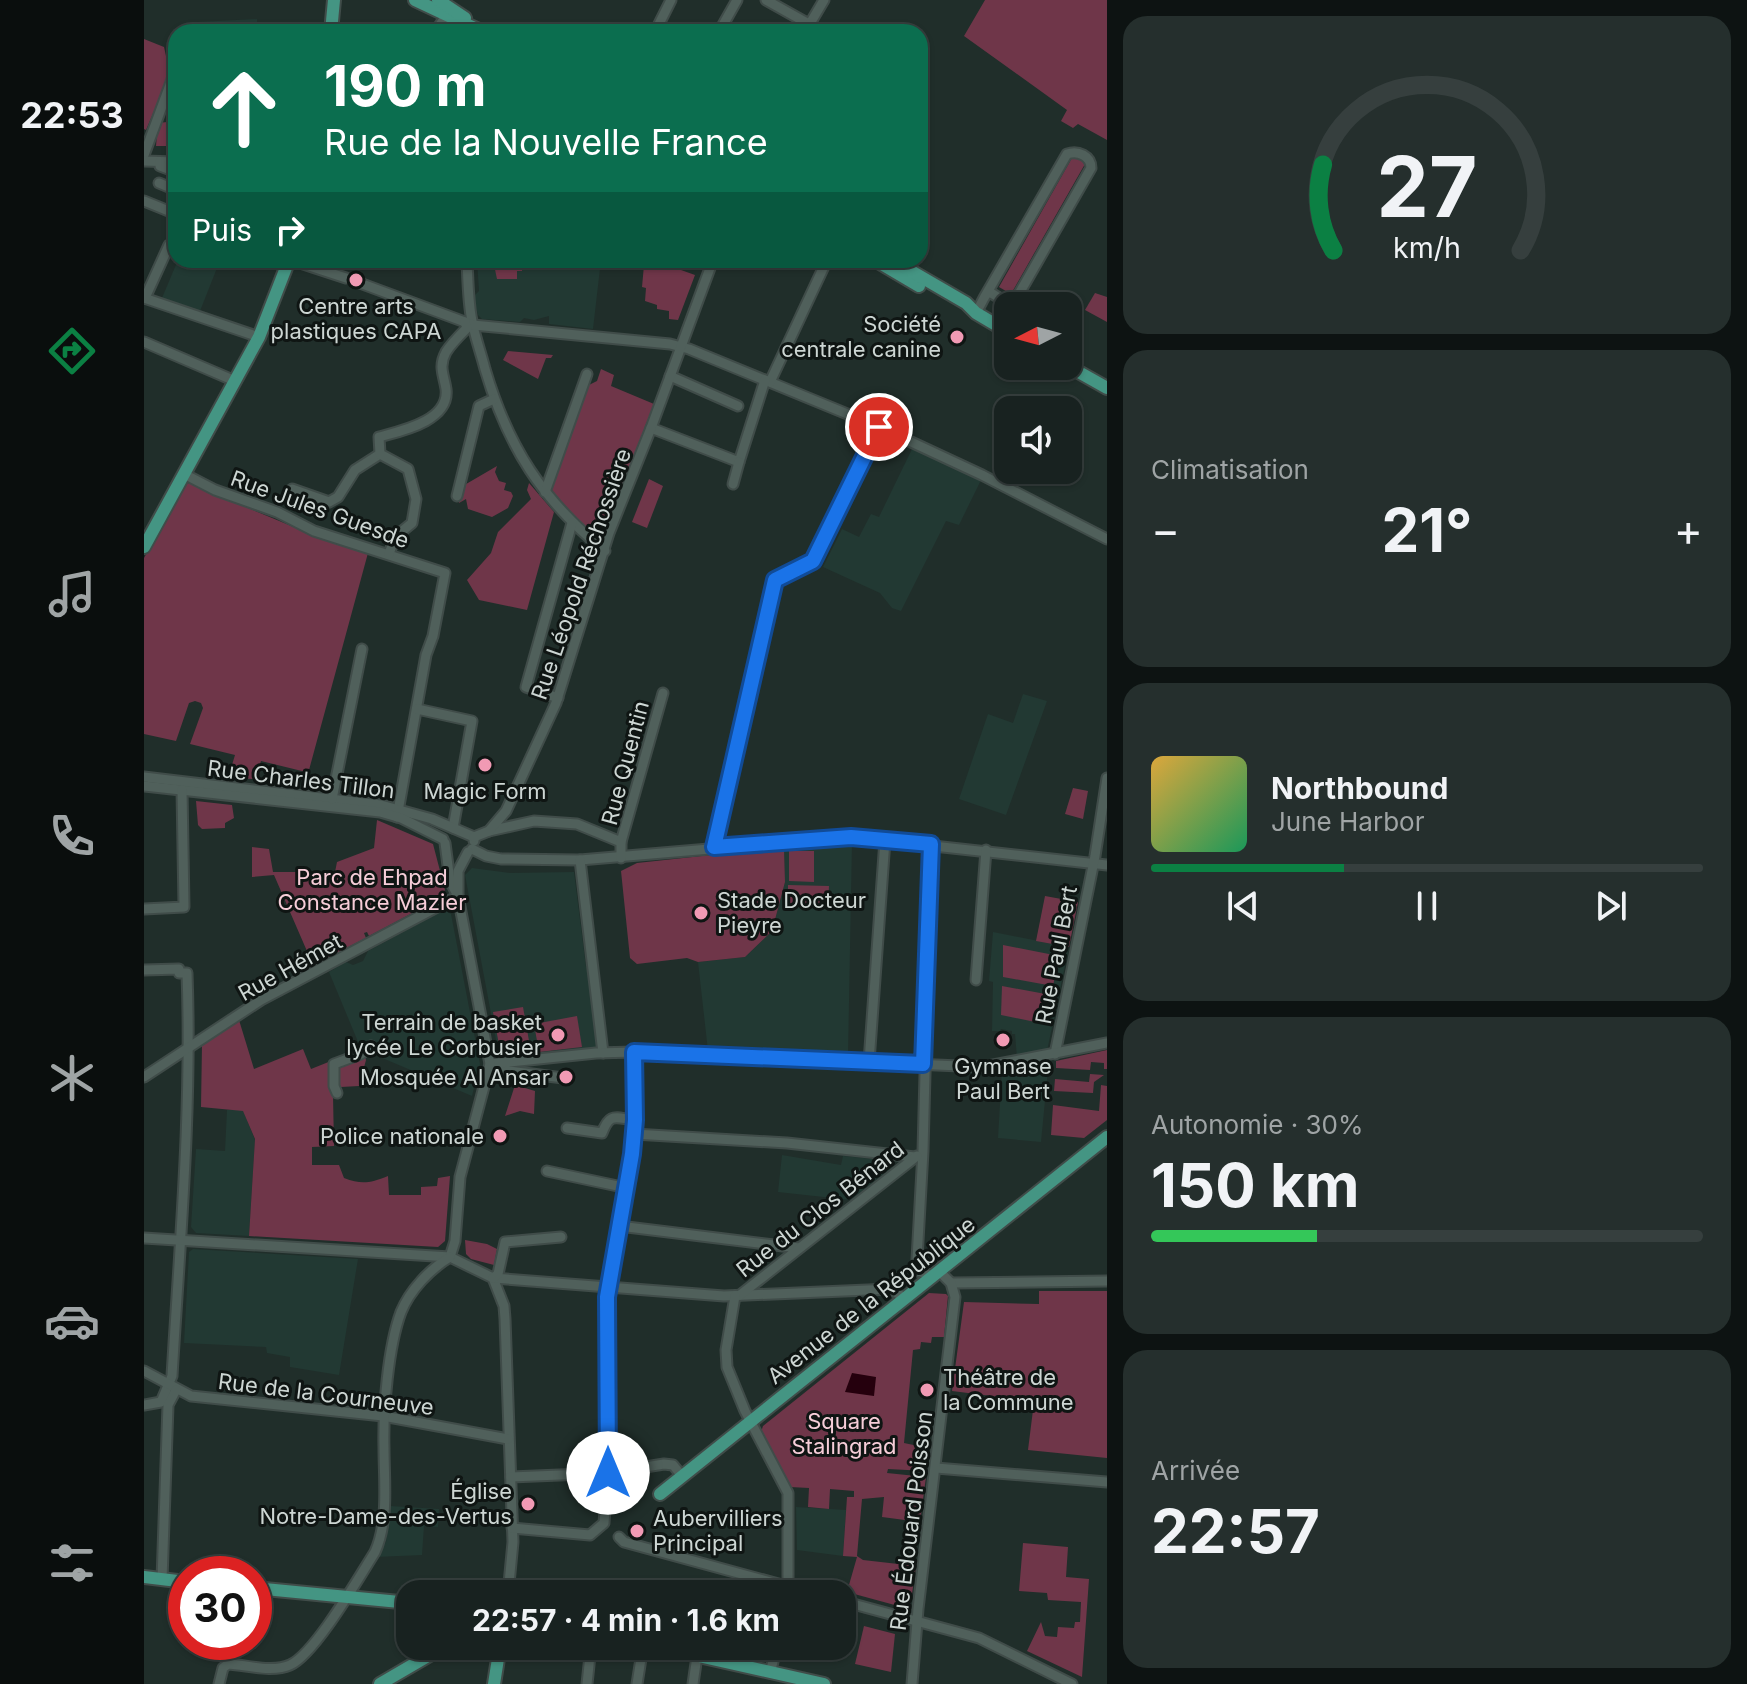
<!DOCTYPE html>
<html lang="fr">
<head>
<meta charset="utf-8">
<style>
	body { margin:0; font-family:Inter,sans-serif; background:#252f2d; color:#f1f3f6; height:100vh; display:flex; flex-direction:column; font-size:30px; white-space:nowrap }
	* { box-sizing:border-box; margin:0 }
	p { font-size:26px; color:#9fa4a5 }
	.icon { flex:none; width:44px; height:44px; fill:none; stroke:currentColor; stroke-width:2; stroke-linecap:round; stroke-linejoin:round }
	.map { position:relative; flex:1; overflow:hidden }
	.sheet { display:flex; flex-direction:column; gap:16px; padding:16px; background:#0d1312; width:640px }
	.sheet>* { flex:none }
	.banner { position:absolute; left:24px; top:24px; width:760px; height:244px; border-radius:24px; box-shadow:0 2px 6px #0004,0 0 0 2px #363f3e; background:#0b6e4f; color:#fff; overflow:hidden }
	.needle { width:52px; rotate:264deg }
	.fabs { position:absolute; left:850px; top:292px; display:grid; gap:16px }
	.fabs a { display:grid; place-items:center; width:88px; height:88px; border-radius:16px; background:#182220; box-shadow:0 2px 6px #0004,0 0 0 2px #363f3e; font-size:40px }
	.speed { position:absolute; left:24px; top:1556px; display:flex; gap:16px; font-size:40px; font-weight:700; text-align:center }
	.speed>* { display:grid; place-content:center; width:104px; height:104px; border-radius:50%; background:#182220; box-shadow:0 2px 6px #0004,0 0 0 2px #363f3e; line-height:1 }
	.speed .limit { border:12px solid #d22; background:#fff; color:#111 }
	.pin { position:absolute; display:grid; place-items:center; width:68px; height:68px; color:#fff; margin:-34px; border:4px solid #fff; border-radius:50%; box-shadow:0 2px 8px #0007 }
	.me { position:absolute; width:88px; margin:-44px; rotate:0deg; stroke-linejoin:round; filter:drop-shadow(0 0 6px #0008) }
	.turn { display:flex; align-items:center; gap:28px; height:168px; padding:0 24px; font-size:36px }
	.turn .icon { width:104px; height:104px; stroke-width:2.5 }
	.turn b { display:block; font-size:56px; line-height:68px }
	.then { display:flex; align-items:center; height:76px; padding:0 24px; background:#0003; gap:16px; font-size:30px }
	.big { font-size:60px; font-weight:700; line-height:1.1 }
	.sheet .card { flex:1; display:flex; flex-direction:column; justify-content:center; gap:12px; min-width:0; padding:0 28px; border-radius:24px; background:#252f2d }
	.sheet .dial { align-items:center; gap:0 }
	.dial svg { height:208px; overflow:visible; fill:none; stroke:#363f3e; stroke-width:7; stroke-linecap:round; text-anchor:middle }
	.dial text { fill:#f1f3f6; stroke:none }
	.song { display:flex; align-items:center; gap:24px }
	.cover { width:96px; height:96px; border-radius:12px; background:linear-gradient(135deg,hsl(40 70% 55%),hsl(150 70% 35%)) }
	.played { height:8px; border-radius:4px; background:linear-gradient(90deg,#0b8043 35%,#363f3e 35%) }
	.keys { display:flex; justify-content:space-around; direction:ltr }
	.heat { display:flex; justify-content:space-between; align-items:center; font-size:44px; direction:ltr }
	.charge { height:12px; border-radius:6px; background:linear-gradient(90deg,#34c759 30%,#363f3e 0) }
	.trip { position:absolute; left:252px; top:1580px; width:460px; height:80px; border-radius:24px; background:#182220; box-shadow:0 2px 6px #0004,0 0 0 2px #363f3e; font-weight:700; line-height:80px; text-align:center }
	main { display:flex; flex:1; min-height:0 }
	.tabs { display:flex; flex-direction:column; width:144px; justify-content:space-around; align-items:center; background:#0a0e0d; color:#9fa4a5 }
	.tabs .icon { width:56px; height:56px }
	.tabs .selected { color:#0b8043 }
	.tabs b { font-size:36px; color:#f1f3f6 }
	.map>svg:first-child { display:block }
	.built { fill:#223933 }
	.green { fill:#6f3649 }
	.water { fill:#25000d }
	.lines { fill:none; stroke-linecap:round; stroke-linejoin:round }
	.minor-casing { stroke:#404c49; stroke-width:13 }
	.major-casing { stroke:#404c49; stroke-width:16 }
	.minor { stroke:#50605b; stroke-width:9 }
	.major { stroke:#449583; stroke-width:12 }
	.route-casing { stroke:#114b97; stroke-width:20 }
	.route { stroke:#1a73e8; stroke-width:14 }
	.poi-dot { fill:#f19ab4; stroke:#0f1513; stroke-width:3 }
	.labels { text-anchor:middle; stroke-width:6; stroke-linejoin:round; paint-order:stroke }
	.poi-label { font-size:22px; fill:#cdd6d3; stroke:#0f1513; text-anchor:end }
	.street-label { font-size:22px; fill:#cdd6d3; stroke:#0f1513 }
	.park-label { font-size:22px; fill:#f6cdd8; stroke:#0f1513 }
</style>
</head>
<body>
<main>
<nav class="tabs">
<b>22:53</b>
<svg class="icon selected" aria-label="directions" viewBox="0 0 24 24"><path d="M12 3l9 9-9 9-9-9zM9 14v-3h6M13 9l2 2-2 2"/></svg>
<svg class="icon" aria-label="music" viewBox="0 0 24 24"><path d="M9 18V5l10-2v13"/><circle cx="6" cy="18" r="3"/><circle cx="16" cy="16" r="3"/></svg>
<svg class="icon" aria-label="phone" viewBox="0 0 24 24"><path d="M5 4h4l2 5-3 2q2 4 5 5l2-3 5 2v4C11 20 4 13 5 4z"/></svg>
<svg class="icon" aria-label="climate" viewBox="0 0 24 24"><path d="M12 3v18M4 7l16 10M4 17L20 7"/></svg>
<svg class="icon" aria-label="car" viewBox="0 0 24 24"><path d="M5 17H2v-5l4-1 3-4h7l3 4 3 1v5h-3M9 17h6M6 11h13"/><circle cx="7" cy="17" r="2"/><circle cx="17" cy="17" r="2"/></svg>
<svg class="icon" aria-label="filters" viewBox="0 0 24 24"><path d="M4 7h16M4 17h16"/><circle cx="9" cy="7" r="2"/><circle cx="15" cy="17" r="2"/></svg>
</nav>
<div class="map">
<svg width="963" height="1684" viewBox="0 0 963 1684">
	<rect width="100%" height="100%" fill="#202e2a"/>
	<g class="built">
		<path d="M113 19V32H53V22Z"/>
		<path d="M34 260H54L73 268 56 311 18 298Z"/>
		<path d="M333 260H457L449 329 405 324V316L390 320 380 318 376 322 338 319 334 315 329 297 335 291Z"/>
		<path d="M768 449 837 480 815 525 802 521 757 611 748 608 736 593 679 567 698 529 715 537 727 514 735 517Z"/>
		<path d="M879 694 903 701 862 815 815 799 844 714 869 723Z"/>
		<path d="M708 842 704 1056 564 1051 554 962 601 957 628 931 641 882 640 847Z"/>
		<path d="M328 868 366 873 430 872 442 967H448L456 1048 359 1058 355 1056 321 875Z"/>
		<path d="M300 910 307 914 336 1064 328 1096 217 1049 185 972 202 962 209 965 219 961 224 951Z"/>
		<path d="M849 932 925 947 903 1051 873 1058 871 1034H868V1031L857 1029 856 1031H848L849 982 845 981Z"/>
		<path d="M905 1059 897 1142 854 1138 858 1070Z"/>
		<path d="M83 1110H99L111 1140 105 1236 52 1233 47 1227 52 1149 81 1151Z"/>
		<path d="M638 1155 697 1165 699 1156 729 1159V1165L748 1167 707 1200 634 1192Z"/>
		<path d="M49 1249 214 1259 195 1375 146 1367V1357L123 1353 122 1347 40 1343 45 1252Z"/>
		<path d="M246 1506 295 1509 294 1527 280 1526 278 1555 232 1557 242 1542Z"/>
		<path d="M652 1507 702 1510 699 1556 653 1550Z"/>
	</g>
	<g class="green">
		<path d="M841 0H963V140L934 124 929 128 917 121 923 110 820 36Z"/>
		<path d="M0 39 20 47 26 74 2 130 0 129Z"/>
		<path d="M32 121V146H12L14 123Z"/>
		<path d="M929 156 937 158 941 164 867 294 855 287Z"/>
		<path d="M349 260H379L378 271H373V279H353Z"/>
		<path d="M509 260 551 275 534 320 525 319V311L513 309V305L501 301 502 288 498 287 500 265 508 266Z"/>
		<path d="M951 293 963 297V322L941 310Z"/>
		<path d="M364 351 409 355 407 358H402L394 379 359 360Z"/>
		<path d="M457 369 470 375 467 386 510 404 463 525 455 540 415 504 406 488 445 385 453 381Z"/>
		<path d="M353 466 351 472 355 481 362 483 360 490 367 492 369 496 364 508 348 517 324 509 322 499 315 503 317 487Z"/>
		<path d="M505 479 519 486 503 528 488 522Z"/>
		<path d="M42 482 169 535 224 553 165 770 162 772 117 761 111 779 84 778 91 755 46 744 59 708 57 703 51 701 45 703 32 741 0 734V558Z"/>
		<path d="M385 483 410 512 383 610 335 600 323 580 347 553 354 532 387 499 383 490Z"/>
		<path d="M929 788 944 791 939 819 921 814Z"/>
		<path d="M52 801 88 805 90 818 81 823V828L58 829 54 825Z"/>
		<path d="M233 820 289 844 301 890 297 898 225 936 223 932 220 933 222 938 169 965 130 875 108 877V847L125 849 129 872H191L193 862 230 848Z"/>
		<path d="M640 847 641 882 628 931 601 957 554 962 543 958 493 964 486 958 477 871 493 863Z"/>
		<path d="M645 851H670V882L645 881Z"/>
		<path d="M644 885 685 886 684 906H644Z"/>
		<path d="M901 896 934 902 925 947 892 941Z"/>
		<path d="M859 945 915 956 909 986 859 977Z"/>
		<path d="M858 986 907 995 901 1024 857 1015Z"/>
		<path d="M379 1007 387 1052 357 1056 349 1012Z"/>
		<path d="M433 1016 438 1047 395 1052 390 1024Z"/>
		<path d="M95 1020 110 1069 159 1049 167 1069 217 1049 222 1060 215 1086 197 1087 189 1095 190 1146 168 1147V1165H195L200 1178C218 1185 226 1183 244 1176L245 1195H277V1187L293 1186 294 1178 306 1176 301 1241 294 1247 105 1236 111 1139 99 1111 57 1107 58 1044Z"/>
		<path d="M963 1050V1069H960V1063L947 1062 946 1070 912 1068V1061Z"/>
		<path d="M946 1074 960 1075 950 1082 949 1093 910 1091 911 1079 945 1082Z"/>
		<path d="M371 1085 391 1091 390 1114 376 1111 361 1116Z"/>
		<path d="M957 1085 963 1086V1120L940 1138 907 1135 909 1105 955 1111Z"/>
		<path d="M321 1240 343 1244 353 1249 350 1265 327 1259 322 1254Z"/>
		<path d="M895 1291H963V1458L884 1450 889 1410 885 1400 875 1396 856 1397 808 1391 820 1302 895 1304Z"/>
		<path d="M785 1293 802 1294 804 1296 800 1337H788L787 1343 777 1342 776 1349 769 1350 760 1443 784 1448 782 1471 744 1469 743 1473 782 1477 776 1522 738 1517 740 1497 718 1499 713 1556 719 1560 772 1566 767 1601 758 1607 703 1592 713 1557 699 1556 703 1497H710V1491L686 1489 685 1509 664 1507 665 1488 646 1487 617 1432 619 1426Z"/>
		<path d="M879 1543 924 1547 922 1577 945 1579 938 1677 883 1651 897 1622 901 1636 913 1637 914 1627 930 1628 931 1622H936L937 1602 904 1600 903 1593 875 1591Z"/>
		<path d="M720 1626 751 1634 747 1672 711 1664Z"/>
	</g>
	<path class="water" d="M708 1373 732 1377 730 1396 701 1392Z"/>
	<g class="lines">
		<defs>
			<g id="minor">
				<path d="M622 0 679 32"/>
				<path d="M291 32 302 16"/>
				<path d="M511 32 527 0"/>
				<path d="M575 32 593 0"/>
				<path d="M661 32 680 0"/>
				<path d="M0 155 30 74"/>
				<path d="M0 161 32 162"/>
				<path d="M16 162V166L32 172"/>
				<path d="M15 183 32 190"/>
				<path d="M0 201 32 214"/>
				<path d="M147 260 202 278"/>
				<path d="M323 260C324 280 324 302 328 321 331 337 337 353 341 369 364 447 398 500 461 551"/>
				<path d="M213 282 329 325 526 344 545 349 735 427 838 475 963 539"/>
				<path d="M0 298 115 337"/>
				<path d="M1 298 25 245"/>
				<path d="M832 313 840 298 923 154C934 150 947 156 947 168L868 306 844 291"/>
				<path d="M0 342 91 381"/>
				<path d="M526 376 594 406"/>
				<path d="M626 382 683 260"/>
				<path d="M507 428 595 462 621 380"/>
				<path d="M40 474 71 490 133 512 170 531 301 573 289 636 282 655 253 817"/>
				<path d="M589 484 595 462"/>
				<path d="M148 489 185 502 194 497 211 470 236 454"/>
				<path d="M401 492 443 374"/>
				<path d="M313 496 335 406 350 399"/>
				<path d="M245 554 251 537 268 523 272 499 264 469 236 454 235 437C257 431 306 421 302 389 300 375 294 367 302 352 307 344 316 335 323 328L321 322"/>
				<path d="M414 698 382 687 428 523"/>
				<path d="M273 709 328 721 309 828"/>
				<path d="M0 777 237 805 288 819 330 837V841"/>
				<path d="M0 786 236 812 257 818 299 839"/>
				<path d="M188 799 218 649"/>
				<path d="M345 831 390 821 433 824 477 842"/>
				<path d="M330 837 345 831 362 811 412 703 465 533 507 428 569 260"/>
				<path d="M301 843 306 881 313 894"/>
				<path d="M787 844 779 1151 773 1259 774 1271 789 1276"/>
				<path d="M570 847 631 580 669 561 735 427"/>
				<path d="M328 849 342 856 357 859 436 860 707 837 963 865"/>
				<path d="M477 858V842L519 693"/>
				<path d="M436 860 459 1053"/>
				<path d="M0 909 40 907 38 790"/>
				<path d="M0 970 35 969V973H43C48 1108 36 1241 28 1376L17 1402 0 1405"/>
				<path d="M832 980 842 850"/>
				<path d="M911 1054 951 856 963 778"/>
				<path d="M725 1062 741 840"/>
				<path d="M355 1063 358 1068 365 1071 419 1078"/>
				<path d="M346 1064 452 1053 490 1052 839 1067 963 1043"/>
				<path d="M0 1077 117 1000 314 896"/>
				<path d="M193 1093 190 1086V1064L217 1054 227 1046"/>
				<path d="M423 1128 458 1133C466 1112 471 1118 491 1120"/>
				<path d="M490 1134 643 1143 771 1157"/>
				<path d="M403 1171 483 1188"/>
				<path d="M475 1226 655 1248"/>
				<path d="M0 1238 306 1257 349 1278 360 1306 361 1319 369 1542 364 1594"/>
				<path d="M306 1257 311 1241 316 1177 346 1064 314 896V871L324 852"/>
				<path d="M349 1278 580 1296 747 1289 760 1298"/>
				<path d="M349 1278 354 1274 361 1242 417 1237"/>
				<path d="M807 1283 963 1281"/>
				<path d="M596 1295 773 1156"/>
				<path d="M591 1296 582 1350 583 1367 601 1411 644 1493V1594"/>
				<path d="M0 1371 47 1396 239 1416 364 1439"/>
				<path d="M792 1468 963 1482"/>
				<path d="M367 1477 464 1473 520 1464 529 1465 538 1476"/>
				<path d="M368 1528 446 1535 460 1523 465 1459 463 1288 488 1154 491 1120 490 1052"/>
				<path d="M475 1537 480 1542 671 1594"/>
				<path d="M18 1580 24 1405 32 1390"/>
				<path d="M698 1601 835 1638 928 1684"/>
				<path d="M626 1673 633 1646"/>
				<path d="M75 1684 79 1668 84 1664C103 1665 128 1673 146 1665 171 1654 215 1577 231 1552 245 1521 240 1481 240 1448 239 1410 244 1347 257 1312 266 1290 286 1269 306 1257"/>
				<path d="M443 1684 447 1646"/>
				<path d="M493 1684 499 1646"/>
				<path d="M549 1684 553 1656"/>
				<path d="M768 1684 774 1609 811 1297 807 1283 796 1272"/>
			</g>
			<g id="major">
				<path d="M271 0 339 32"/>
				<path d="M294 0 321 18"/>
				<path d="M187 32 190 0"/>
				<path d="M731 260 775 286"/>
				<path d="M748 260 822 303 832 313 864 332"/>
				<path d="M924 366 963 388"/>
				<path d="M0 547 115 337 145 260"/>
				<path d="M516 1494 963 1137"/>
				<path d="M0 1577 42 1582"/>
				<path d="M110 1588 266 1603"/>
				<path d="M510 1646 680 1684"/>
				<path d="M236 1684 301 1646"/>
				<path d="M350 1684 356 1646"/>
			</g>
		</defs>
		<use href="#minor" class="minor-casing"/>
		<use href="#major" class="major-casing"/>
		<use href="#minor" class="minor"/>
		<use href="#major" class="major"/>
	</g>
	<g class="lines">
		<defs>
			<path id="route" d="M464 1473 463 1297 488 1154 491 1120 490 1052 779 1064 787 844 707 837 570 847 631 580 669 561 735 427"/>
		</defs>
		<use href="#route" class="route-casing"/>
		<use href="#route" class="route"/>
	</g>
	<g class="poi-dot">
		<circle cx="212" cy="280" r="8"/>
		<circle cx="813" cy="337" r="8"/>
		<circle cx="341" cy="765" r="8"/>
		<circle cx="557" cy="913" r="8"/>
		<circle cx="414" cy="1035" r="8"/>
		<circle cx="859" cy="1040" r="8"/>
		<circle cx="422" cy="1077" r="8"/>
		<circle cx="356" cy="1136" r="8"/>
		<circle cx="783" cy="1390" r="8"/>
		<circle cx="384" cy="1504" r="8"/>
		<circle cx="493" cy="1531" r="8"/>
	</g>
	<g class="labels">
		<g class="poi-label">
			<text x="212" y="314" text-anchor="middle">Centre arts<tspan x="212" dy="25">plastiques CAPA</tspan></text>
			<text x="797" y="332">Société<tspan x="797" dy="25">centrale canine</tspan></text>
			<text x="341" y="799" text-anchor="middle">Magic Form</text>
			<text x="573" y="908" text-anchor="start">Stade Docteur<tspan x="573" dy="25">Pieyre</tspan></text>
			<text x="398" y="1030">Terrain de basket<tspan x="398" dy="25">lycée Le Corbusier</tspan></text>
			<text x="859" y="1074" text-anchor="middle">Gymnase<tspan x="859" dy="25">Paul Bert</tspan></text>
			<text x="406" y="1085">Mosquée Al Ansar</text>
			<text x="340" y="1144">Police nationale</text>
			<text x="799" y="1385" text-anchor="start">Théâtre de<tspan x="799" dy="25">la Commune</tspan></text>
			<text x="368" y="1499">Église<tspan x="368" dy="25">Notre-Dame-des-Vertus</tspan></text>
			<text x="509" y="1526" text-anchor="start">Aubervilliers<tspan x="509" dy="25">Principal</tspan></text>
		</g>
		<g class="street-label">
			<text transform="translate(176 509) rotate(20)" y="8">Rue Jules Guesde</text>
			<text transform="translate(437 574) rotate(-71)" y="8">Rue Léopold Réchossière</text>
			<text transform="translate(481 763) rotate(-75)" y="8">Rue Quentin</text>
			<text transform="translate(157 779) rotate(7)" y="8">Rue Charles Tillon</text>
			<text transform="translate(912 955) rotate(-79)" y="8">Rue Paul Bert</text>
			<text transform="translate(146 967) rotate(-29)" y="8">Rue Hémet</text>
			<text transform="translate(676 1209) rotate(-38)" y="8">Rue du Clos Bénard</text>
			<text transform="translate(727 1300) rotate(-38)" y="8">Avenue de la République</text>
			<text transform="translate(182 1394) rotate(7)" y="8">Rue de la Courneuve</text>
			<text transform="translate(767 1521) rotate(-83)" y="8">Rue Édouard Poisson</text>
		</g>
		<g class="park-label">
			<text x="228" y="885">Parc de Ehpad<tspan x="228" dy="25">Constance Mazier</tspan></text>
			<text x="700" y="1429">Square<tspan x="700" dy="25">Stalingrad</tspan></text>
		</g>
	</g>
</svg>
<div class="fabs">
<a><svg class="needle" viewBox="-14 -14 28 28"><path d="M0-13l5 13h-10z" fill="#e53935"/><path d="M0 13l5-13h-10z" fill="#9fa4a5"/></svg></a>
<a><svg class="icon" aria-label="sound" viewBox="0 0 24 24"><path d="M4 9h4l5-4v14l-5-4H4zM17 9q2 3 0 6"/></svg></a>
</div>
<div class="speed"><div class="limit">30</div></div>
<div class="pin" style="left:735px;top:427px;background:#d93025"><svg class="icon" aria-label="arrive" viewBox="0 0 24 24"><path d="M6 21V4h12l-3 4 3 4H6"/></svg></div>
<svg class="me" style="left:464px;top:1473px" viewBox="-20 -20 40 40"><circle r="19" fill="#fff"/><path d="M0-13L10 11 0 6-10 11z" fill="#1a73e8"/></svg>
<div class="trip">22:57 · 4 min · 1.6 km</div>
<div class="banner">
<div class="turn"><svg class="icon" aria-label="ahead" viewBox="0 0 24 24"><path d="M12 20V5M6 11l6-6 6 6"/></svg><div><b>190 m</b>Rue de la Nouvelle France</div></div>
<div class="then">Puis<svg class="icon" aria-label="right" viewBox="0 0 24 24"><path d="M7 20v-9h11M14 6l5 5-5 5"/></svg></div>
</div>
</div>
<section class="sheet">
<div class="card dial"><svg viewBox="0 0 100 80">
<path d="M14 69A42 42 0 1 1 86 69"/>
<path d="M14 69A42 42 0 0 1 10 36" stroke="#0b8043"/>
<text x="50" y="56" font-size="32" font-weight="700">27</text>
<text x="50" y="72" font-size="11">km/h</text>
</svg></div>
<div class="card"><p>Climatisation</p>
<div class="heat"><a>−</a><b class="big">21°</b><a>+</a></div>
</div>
<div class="card">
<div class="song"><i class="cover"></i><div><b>Northbound</b><p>June Harbor</p></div></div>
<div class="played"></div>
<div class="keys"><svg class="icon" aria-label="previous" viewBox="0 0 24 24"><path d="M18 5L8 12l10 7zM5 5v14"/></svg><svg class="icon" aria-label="pause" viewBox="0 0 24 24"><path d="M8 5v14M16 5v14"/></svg><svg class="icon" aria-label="next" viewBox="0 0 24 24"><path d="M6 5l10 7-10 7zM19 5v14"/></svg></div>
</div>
<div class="card"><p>Autonomie · 30%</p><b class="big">150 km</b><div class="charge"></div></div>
<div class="card"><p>Arrivée</p><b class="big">22:57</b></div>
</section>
</main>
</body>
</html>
